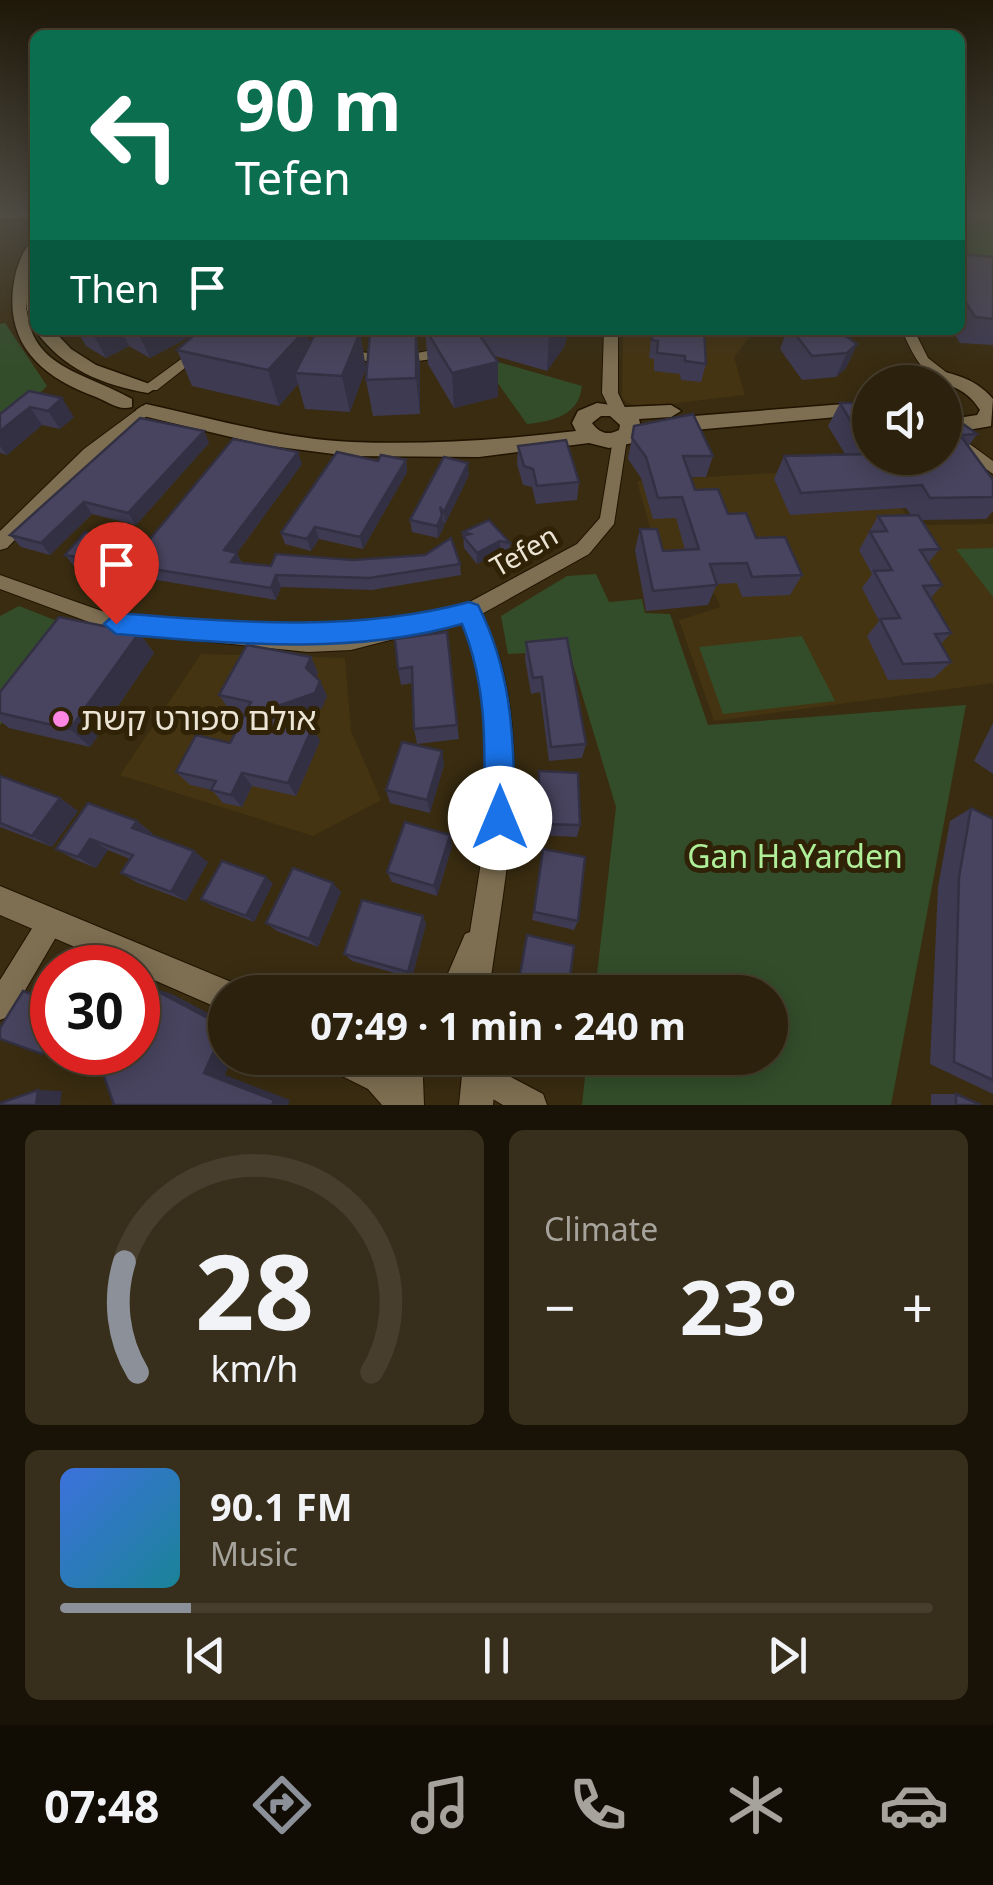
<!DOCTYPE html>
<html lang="en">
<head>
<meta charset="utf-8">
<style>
	body { margin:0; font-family:"Noto Sans","Noto Sans Hebrew",sans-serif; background:#372e1b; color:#f1f3f6; height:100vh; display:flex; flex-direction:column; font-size:38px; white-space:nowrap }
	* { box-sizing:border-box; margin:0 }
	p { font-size:32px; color:#a6a39d }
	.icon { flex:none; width:55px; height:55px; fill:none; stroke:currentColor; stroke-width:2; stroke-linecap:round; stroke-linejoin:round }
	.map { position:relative; height:1105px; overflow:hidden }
	.sheet { display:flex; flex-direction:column; gap:25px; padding:25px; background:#181207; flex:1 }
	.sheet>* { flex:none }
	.guide { position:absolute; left:30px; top:30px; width:935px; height:305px; border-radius:15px; box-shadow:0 5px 25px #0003,0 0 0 2px #473e2e; background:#0b6e4f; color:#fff; overflow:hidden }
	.fabs { position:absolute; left:852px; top:365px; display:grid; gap:20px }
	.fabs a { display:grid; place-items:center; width:110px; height:110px; border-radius:50%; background:#2b210d; box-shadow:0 5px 25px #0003,0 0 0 2px #473e2e; font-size:50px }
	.speed { position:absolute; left:30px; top:945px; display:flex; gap:20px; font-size:50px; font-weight:700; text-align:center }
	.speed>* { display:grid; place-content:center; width:130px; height:130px; border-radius:50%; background:#2b210d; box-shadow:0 5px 25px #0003,0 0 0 2px #473e2e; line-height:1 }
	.speed .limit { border:15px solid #d22; background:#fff; color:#111 }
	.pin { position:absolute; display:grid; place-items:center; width:85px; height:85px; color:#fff; margin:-102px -42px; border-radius:50% 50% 50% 0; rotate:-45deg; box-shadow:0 0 10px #0007 }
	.pin .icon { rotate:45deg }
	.me { position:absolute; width:110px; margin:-55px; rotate:0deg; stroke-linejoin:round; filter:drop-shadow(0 0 8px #0008) }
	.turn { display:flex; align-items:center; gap:35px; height:210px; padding:0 40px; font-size:45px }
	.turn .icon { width:130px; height:130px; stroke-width:2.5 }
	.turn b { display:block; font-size:70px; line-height:85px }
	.then { display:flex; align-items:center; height:95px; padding:0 40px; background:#0003; gap:20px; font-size:38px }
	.big { font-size:75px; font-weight:700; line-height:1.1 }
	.sheet .card { flex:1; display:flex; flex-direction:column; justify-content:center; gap:15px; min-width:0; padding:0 35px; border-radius:15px; background:#372e1b }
	.sheet .dial { align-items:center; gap:0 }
	.dial svg { height:260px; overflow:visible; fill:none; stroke:#473e2e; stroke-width:7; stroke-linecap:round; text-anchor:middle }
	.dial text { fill:#f1f3f6; stroke:none }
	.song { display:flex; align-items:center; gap:30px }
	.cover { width:120px; height:120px; border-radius:15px; background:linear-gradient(135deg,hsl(220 70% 55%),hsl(190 70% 35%)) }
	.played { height:10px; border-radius:5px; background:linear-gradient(90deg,#8c9099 15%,#473e2e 15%) }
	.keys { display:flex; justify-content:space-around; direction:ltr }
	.heat { display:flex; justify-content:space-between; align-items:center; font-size:55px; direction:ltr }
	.sheet .tiles { flex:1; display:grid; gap:25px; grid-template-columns:1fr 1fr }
	.card:last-child { grid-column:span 2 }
	.trip { position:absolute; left:208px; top:975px; width:580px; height:100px; border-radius:50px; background:#2b210d; box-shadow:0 5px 25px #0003,0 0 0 2px #473e2e; font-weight:700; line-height:100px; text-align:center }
	.tabs { display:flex; height:160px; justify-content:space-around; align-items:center; background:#110d05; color:#a6a39d }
	.tabs .icon { width:70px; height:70px }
	.tabs .active { color:#8c9099 }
	.tabs b { font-size:45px; color:#f1f3f6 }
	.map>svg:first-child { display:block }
	.built { fill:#453411 }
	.green { fill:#334d2a }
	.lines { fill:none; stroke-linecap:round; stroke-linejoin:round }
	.minor-casing { stroke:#201400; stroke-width:2 }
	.tertiary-casing { stroke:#201400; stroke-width:2 }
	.secondary-casing { stroke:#201400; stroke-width:3 }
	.minor { fill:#7e6f52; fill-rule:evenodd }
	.tertiary { fill:#7e6f52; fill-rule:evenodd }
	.secondary { fill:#7e6f52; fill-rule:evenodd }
	.wall { fill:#3e3a52 }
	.shaded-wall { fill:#323042 }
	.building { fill:#48445f; stroke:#323042; stroke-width:2.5 }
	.route { fill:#1a73e8; stroke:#114b97; stroke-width:2.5 }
	.poi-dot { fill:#fd86e3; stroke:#2f2206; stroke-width:4 }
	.labels { text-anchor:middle; stroke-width:10; stroke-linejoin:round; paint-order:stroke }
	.street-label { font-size:28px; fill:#ece4d4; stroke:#2f2206 }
	.near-poi-label { font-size:32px; fill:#ece4d4; stroke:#2f2206; text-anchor:start }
	.near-park-label { font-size:32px; fill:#b0ef99; stroke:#2f2206 }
</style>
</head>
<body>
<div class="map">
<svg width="993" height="1105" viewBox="0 0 993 1105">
	<rect width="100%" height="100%" fill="#392c11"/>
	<g class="built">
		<path d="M623 330H755L734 357 745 395 643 407 627 403 622 397Z"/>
		<path d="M875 467 913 525 993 524V683L714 721 679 620 721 607 699 565 662 570 637 481Z"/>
		<path d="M201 654 345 658 351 731 381 800 313 836 120 775Z"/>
	</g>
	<g class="green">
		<path d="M960 212H993V260L960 257Z"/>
		<path d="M5 323 47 386 0 432V324Z"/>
		<path d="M498 362 582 386C579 415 554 421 527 424L487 368Z"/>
		<path d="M993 548V597L956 549Z"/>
		<path d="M596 574 609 602 642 599 645 613 670 614 708 725 966 705 891 1105H582L587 1058H770V992H595L616 807 569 651 508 654 501 616 567 576Z"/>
		<path d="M19 606 75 628 0 725V616Z"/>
		<path d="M802 636 835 701 723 714 699 647Z"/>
	</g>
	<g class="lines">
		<defs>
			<g id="minor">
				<rect x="0" y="212" width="35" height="6"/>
				<path d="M472 330H486C455 362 409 365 367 361 356 360 345 359 336 354L343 350C388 356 435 360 472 330Z"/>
				<path d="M902 330H914L928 358 951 376V382C925 383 911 351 902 330Z"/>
				<path d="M199 346 204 347V353L157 390H147V384Z"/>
				<path d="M945 426 993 461V474L945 439Z"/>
				<path d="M620 434 627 439 614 524 589 554 480 615C486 629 494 643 499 657 531 764 503 885 489 992H440L465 934 470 932C486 830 509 719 464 621L351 650 308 652 116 632 0 589V575L116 616 277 632 279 626 286 624 365 622 374 628 464 605 577 544 600 518 613 439Z"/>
				<path d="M50 910 59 914 63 923 59 932 10 1016 0 1020V980L41 914Z"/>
				<path d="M479 1060 543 1094 547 1105H503L469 1085 464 1075 469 1065Z"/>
			</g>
			<g id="tertiary">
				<path d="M604 330H618V393L627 412 619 417 613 416 602 393Z"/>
				<path d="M142 406 150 411 148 415 96 457 7 548 0 550V531L84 449Z"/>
				<path d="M0 886 236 984 240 992H225V1011L138 973V968H124L0 915Z"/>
				<path d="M325 1058H376L394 1067 398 1058H430L423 1078 424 1105H382L368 1089 330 1070Z"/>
				<path d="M456 1058H489L496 1075 493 1105H459L462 1075Z"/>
			</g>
			<g id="secondary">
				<path d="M35 240V262L29 282 35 280V315L26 310 27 291C21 367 80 370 132 399V407C118 411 109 402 96 397 38 376 0 340 16 272 20 260 24 246 35 240Z"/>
				<path d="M35 330H53L71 349 96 365 158 387 148 393C102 385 63 369 35 330Z"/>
				<path d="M914 369C943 370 973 375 993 399L991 426 945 434V420L977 415 980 410C957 372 915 384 877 382L893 373Z"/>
				<path d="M870 402V414L694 430 609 448 589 443 479 457 349 456 264 445 139 415 136 410 146 404C214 419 282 439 352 442 427 445 501 440 576 431L572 423 578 411 597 403 625 407 671 405 681 411 671 417 639 419 641 428 694 416ZM601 416H610L620 425 619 430C608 436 599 433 592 423Z"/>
			</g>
		</defs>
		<use href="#minor" class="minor-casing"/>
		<use href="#tertiary" class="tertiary-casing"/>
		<use href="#secondary" class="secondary-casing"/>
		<use href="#minor" class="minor"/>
		<use href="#tertiary" class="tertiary"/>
		<use href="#secondary" class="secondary"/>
	</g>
	<g class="wall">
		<path d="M960 254 993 257V345L960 343 952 330H960Z"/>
		<path d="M77 330H189L191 336 150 358 129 346 106 358 86 346Z"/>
		<path d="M200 330H307L310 343 366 368 350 412 305 409 298 384 279 406 192 386 177 350Z"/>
		<path d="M425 330H569L564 347 547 371 495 356 498 397 454 408 428 364Z"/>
		<path d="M652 330 706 364 701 382 681 380 680 374 654 371V359L649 358Z"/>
		<path d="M787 330H837L857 344 846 368 836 377 802 380 780 349Z"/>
		<path d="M416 331 420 366V414L373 416 366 380Z"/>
		<path d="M29 391 74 417 60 429 42 425 7 455 0 453V414Z"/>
		<path d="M840 403H870V458L945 416 977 434 968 447 993 480V511L986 519 921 520 940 549 928 563 942 585 930 599 951 633 941 644 951 662 934 678 888 680 867 636 879 621 862 588 872 574 859 550 878 516 911 515 906 508 790 515 774 479 784 456 845 454 828 426Z"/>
		<path d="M634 426 713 456 706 477H691L695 490 728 514 802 575 790 595 742 597 737 583 717 584 708 605 646 611 635 550 640 529 663 551 685 550 676 518 653 519 641 478 628 459Z"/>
		<path d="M204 431 209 443 136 525 92 514 50 555 21 547 10 535Z"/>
		<path d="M518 446 579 482 577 500 536 504 532 487 523 485 517 464Z"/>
		<path d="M406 460 407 472 363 549 319 539 311 551 285 544 281 533 378 461Z"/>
		<path d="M302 464 237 553 242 563 271 566 353 560 460 564 461 575 372 590 281 587 276 600 74 566 65 555 146 544Z"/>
		<path d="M469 475 445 524 443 522 444 527 438 538 412 532 410 520Z"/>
		<path d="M463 532 510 543V555L500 553 477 564 464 548Z"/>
		<path d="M447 632 459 739 417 744 414 729 413 683 401 685 398 669Z"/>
		<path d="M139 633 154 653 90 747 9 728 0 721V692Z"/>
		<path d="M526 642 586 744 582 758 549 761 540 692 531 694 525 659Z"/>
		<path d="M311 657 318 673 316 677 320 681 327 696 322 708 287 720 320 741 296 796 252 786 242 807 223 803 212 790 190 785 176 772 230 743 245 714 230 711 219 695Z"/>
		<path d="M993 723V774L974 761Z"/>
		<path d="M442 751 444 765 430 813 390 803 386 790Z"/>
		<path d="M539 771 580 825 577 837 537 835V785Z"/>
		<path d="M0 776 60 798 78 811 52 847 0 827Z"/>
		<path d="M971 808 993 819V1094L930 1064 938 887 950 821Z"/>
		<path d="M137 821 152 833 151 835 208 862 186 901 138 883 121 873 130 859 108 850 96 868 76 860 56 849Z"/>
		<path d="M452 846 437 896 392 882 387 872Z"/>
		<path d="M543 849 578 921 574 930 532 920Z"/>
		<path d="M273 883 254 922 211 905 201 899Z"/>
		<path d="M341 892 318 947 277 931 266 923Z"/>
		<path d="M423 916 426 924 412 978 352 961 344 954Z"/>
		<path d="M931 1094H956L981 1105H931Z"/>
	</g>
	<g class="shaded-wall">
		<path d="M91 330H121L129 346 106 358Z"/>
		<path d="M137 330H189L191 336 150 358Z"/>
		<path d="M305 330H307L315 363 295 373 298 384 279 406 268 370Z"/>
		<path d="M554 330H569L564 347 547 371 549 336Z"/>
		<path d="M416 331 420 366V414L416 378Z"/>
		<path d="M360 332 366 368 350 412 342 376Z"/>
		<path d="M857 344 846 368 836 377 847 353Z"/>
		<path d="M498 362V397L454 408 452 373Z"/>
		<path d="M62 398 74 417 60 429 48 411Z"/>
		<path d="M30 407 42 425 7 455 0 446V431Z"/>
		<path d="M204 431 209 443 136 525 128 513Z"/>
		<path d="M298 452 302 464 230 562 224 550Z"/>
		<path d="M406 460 407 472 363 549 360 537Z"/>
		<path d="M468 463 469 475 445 524 444 512Z"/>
		<path d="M84 502 92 514 50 555 41 543Z"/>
		<path d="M442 515 444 527 438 538 437 526Z"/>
		<path d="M315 527 319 539 311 551 307 539Z"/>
		<path d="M500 541V553L477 564V553Z"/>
		<path d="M237 553 242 565 231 562Z"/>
		<path d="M276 575 281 587 276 600 271 588Z"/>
		<path d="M139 633 154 653 90 747 70 729Z"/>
		<path d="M311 657 318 673 313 684 306 668Z"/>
		<path d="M320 681 327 696 322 708 264 728 255 714Z"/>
		<path d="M313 726 320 741 296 796 288 783Z"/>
		<path d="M442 751 444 765 430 813 427 800Z"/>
		<path d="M242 773 252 786 242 807 231 795Z"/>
		<path d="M60 798 78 811 52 847 32 836Z"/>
		<path d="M137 821 152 833 148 840 132 828Z"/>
		<path d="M450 835 452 846 437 896 434 886Z"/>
		<path d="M90 839 108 850 96 868 78 857Z"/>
		<path d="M194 851 208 862 186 901 171 892Z"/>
		<path d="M266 877 273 883 254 922 246 916Z"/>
		<path d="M333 883 341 892 318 947 309 939Z"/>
		<path d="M423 916 426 924 412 978 408 972Z"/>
		<path d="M149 987 172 994 225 1022V1058H232L225 1075 290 1100 288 1105H272L204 1073Z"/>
		<path d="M52 1036V1052H60L58 1056 42 1054Z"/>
		<path d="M38 1090 62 1091 60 1105H36Z"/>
	</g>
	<g class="building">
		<path d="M960 254 993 257V319L975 317 960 293Z"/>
		<path d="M200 330H305L268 370 177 350Z"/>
		<path d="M317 330 360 332 342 376 295 373Z"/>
		<path d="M426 330H476L498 362 452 373Z"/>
		<path d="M528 330H554L549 336Z"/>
		<path d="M653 330H704L706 364 685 361V356L657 353 658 341 652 340Z"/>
		<path d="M792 330H837L857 344 847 353 812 356Z"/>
		<path d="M416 331V378L366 380 370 333Z"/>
		<path d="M29 391 62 398 48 411 30 407 0 431V414Z"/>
		<path d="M840 403H870V458H945V416H952L977 434 960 435 993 480V497L930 498 922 485 801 493 784 456 870 454Z"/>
		<path d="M693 414 713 456H683L695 490 718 489 728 514 746 513 756 538 785 537 802 575 752 577 747 563 710 564 717 585 653 591 640 529H657L663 551 699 549 682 497 658 498 646 457 632 438 634 426Z"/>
		<path d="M140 418 204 431 128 513 84 502 41 543 10 535Z"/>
		<path d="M233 439 298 452 224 550 237 553 231 562 271 566 276 554 353 560 425 555 451 538 460 564 369 578 276 575 271 588 65 555 85 532 146 544Z"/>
		<path d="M566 440 579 482 537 486 533 469 524 466 518 446Z"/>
		<path d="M337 452 378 461 381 455 406 460 360 537 315 527 307 539 281 533Z"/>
		<path d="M444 457 468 463 444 512 440 507 442 515 437 526 410 520Z"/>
		<path d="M918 515 940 549 920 550 942 585 923 586 951 633 935 634 951 662 903 664 880 619 900 618 874 571 892 570 870 532 887 531 878 516Z"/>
		<path d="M489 520 510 543 500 541 477 553 463 536 470 534 463 532Z"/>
		<path d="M59 617 139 633 70 729 0 713V692Z"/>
		<path d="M447 632 457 725 414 729 412 667 398 669 395 639Z"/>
		<path d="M567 638 586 744 551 747 542 677 533 678 526 642Z"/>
		<path d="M247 645 311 657 306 668 320 681 315 693 255 714 313 726 288 783 242 773 231 795 211 790 216 781 176 772 196 735 230 743 251 702 219 695Z"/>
		<path d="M402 742 442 751 427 800 386 790Z"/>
		<path d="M539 771 578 773 580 825 539 824Z"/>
		<path d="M0 776 60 798 32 836 0 823Z"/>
		<path d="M88 803 137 821 132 828 194 851 171 892 121 873 133 855 90 839 78 857 56 849Z"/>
		<path d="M971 808 993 819V1080L954 1062 959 877Z"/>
		<path d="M405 822 450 835 434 886 387 872Z"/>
		<path d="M543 849 585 857 578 921 534 912Z"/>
		<path d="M222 861 266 877 246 916 201 899Z"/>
		<path d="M293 868 333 883 309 939 266 923Z"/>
		<path d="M362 900 423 916 408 972 344 954Z"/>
		<path d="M527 935 574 946 568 992H517Z"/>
		<path d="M149 987 225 1027 204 1073 274 1100 272 1105H114L102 1070 112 1052H138V1007Z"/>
		<path d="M23 991 52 1001V1036L42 1054 0 1039V1028Z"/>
		<path d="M38 1090 36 1105H0V1103Z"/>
		<path d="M956 1094 981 1105H956Z"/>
	</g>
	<linearGradient id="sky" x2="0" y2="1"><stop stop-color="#1f1809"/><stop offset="0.58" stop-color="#4e4b43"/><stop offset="1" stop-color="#4e4b43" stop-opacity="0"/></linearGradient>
	<rect width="993" height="367" fill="url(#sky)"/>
	<path class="route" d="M469 602 478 605C514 677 513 740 515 818L511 829 500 834 489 829 484 818C485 751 488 687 462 624 351 656 229 643 116 634L104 624 116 613C233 622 355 633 469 602Z"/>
	<circle class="poi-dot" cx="61" cy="719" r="10"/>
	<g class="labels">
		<g class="street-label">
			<text transform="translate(524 551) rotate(-30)" y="10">Tefen</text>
		</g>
		<g class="near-poi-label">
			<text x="81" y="730">אולם ספורט קשת</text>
		</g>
		<g class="near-park-label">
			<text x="795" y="868">Gan HaYarden</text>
		</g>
	</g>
</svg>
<div class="fabs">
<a><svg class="icon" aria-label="sound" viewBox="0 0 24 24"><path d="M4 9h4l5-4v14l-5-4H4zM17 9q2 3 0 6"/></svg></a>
</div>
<div class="speed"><div class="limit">30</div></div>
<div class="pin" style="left:116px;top:624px;background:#d93025"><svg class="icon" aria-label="arrive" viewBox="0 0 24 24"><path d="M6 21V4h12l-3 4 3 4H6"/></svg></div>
<svg class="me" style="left:500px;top:818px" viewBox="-20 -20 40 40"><circle r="19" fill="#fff"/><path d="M0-13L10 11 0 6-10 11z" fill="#1a73e8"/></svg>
<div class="trip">07:49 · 1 min · 240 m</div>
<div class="guide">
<div class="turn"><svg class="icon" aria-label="left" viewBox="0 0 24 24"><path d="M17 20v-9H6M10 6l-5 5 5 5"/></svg><div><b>90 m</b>Tefen</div></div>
<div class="then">Then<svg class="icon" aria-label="arrive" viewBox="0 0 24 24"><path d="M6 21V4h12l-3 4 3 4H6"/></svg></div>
</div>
</div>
<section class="sheet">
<div class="tiles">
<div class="card dial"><svg viewBox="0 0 100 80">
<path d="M14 69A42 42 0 1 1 86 69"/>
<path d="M14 69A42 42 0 0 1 10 35" stroke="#8c9099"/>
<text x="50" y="56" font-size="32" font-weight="700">28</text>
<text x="50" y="72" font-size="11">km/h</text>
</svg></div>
<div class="card"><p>Climate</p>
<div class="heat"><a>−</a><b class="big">23°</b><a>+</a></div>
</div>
<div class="card">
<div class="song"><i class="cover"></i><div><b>90.1 FM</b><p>Music</p></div></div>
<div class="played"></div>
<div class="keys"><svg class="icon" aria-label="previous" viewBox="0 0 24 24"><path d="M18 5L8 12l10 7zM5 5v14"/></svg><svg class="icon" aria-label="pause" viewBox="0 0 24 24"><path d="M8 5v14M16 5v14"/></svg><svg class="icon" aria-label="next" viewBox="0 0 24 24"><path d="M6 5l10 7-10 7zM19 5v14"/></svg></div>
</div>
</div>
</section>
<nav class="tabs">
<b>07:48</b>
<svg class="icon active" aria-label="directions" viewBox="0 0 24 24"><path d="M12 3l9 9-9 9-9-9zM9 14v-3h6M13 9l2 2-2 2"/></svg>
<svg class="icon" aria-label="music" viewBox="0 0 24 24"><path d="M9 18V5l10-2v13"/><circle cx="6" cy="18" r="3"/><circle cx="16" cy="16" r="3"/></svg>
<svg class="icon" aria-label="phone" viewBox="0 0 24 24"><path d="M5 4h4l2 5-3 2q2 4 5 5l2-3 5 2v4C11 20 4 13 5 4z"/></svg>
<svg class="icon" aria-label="climate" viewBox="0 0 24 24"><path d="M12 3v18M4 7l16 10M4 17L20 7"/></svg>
<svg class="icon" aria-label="car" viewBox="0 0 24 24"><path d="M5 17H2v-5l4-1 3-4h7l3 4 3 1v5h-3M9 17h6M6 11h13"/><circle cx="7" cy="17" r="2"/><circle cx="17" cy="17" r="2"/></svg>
</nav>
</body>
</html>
